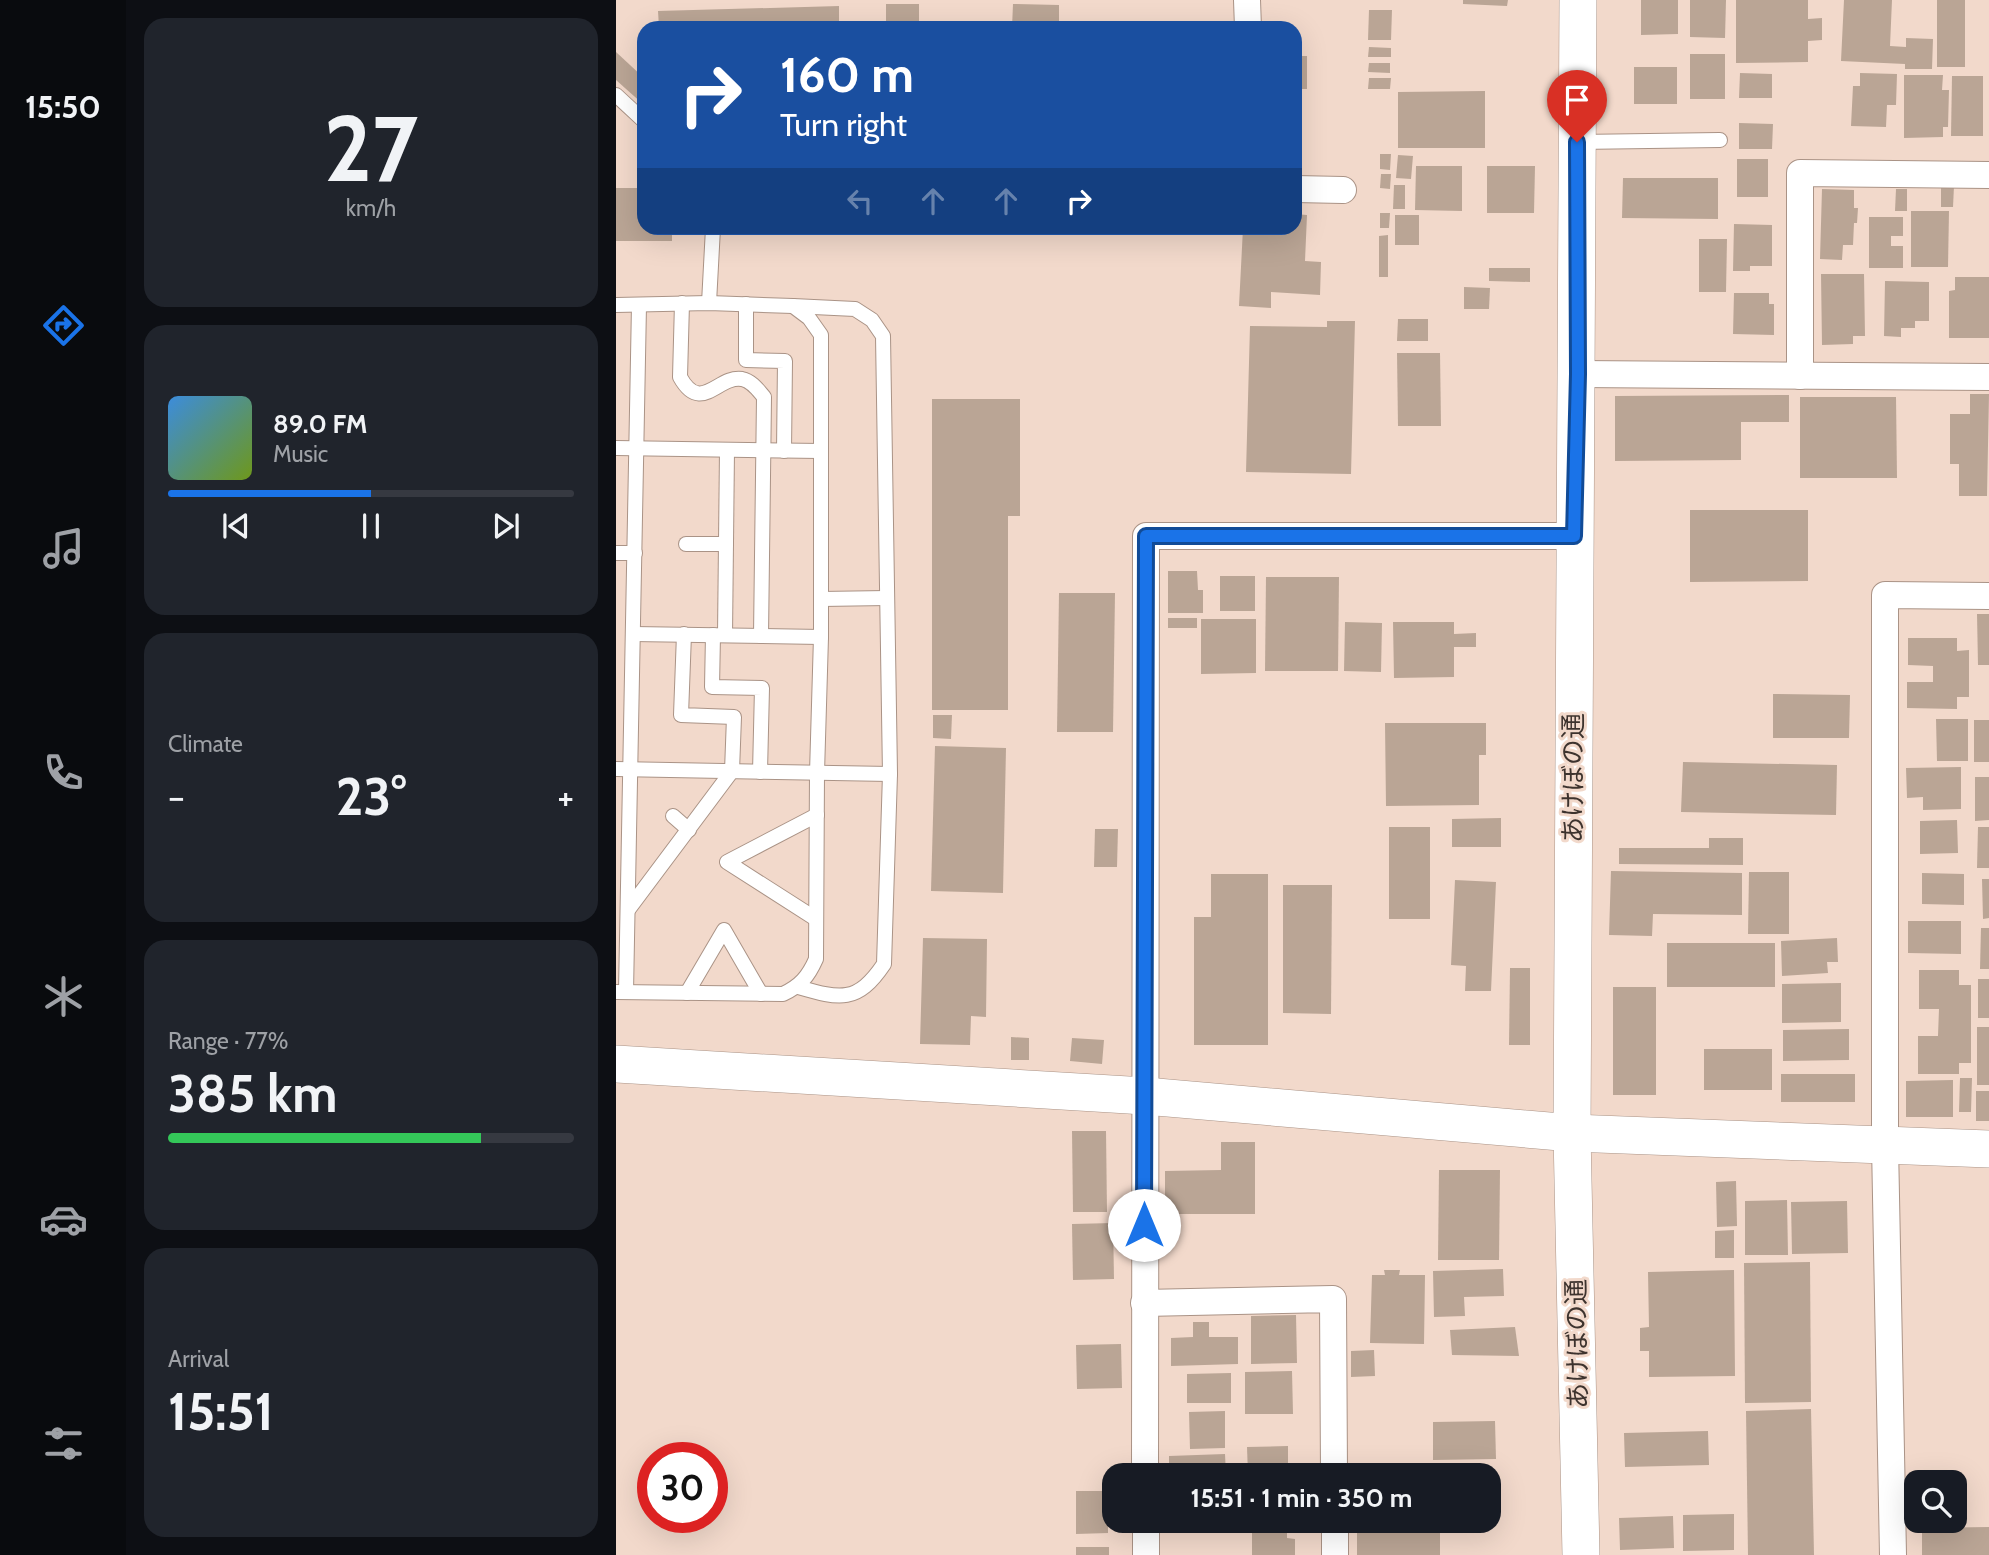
<!DOCTYPE html>
<html lang="en">
<head>
<meta charset="utf-8">
<style>
	body { margin:0; font-family:Cabin,"Noto Sans JP",sans-serif; background:#20242c; color:#f1f3f6; height:100vh; display:flex; flex-direction:column; font-size:26px; white-space:nowrap }
	* { box-sizing:border-box; margin:0 }
	p { font-size:23px; color:#9ea1a6 }
	.icon { flex:none; width:38px; height:38px; fill:none; stroke:currentColor; stroke-width:2; stroke-linecap:round; stroke-linejoin:round }
	.map { position:relative; flex:1; overflow:hidden }
	.sheet { display:flex; flex-direction:column; gap:18px; padding:18px; background:#0d0f14; width:490px }
	.sheet>* { flex:none }
	.banner { position:absolute; left:21px; top:21px; width:665px; height:214px; border-radius:21px; box-shadow:0 7px 28px #0002; background:#1a4fa0; color:#fff; overflow:hidden }
	.fabs { position:absolute; left:1288px; top:1470px; display:grid; gap:14px }
	.fabs a { display:grid; place-items:center; width:63px; height:63px; border-radius:14px; background:#171b24; box-shadow:0 7px 28px #0002; font-size:35px }
	.speed { position:absolute; left:21px; top:1442px; display:flex; gap:14px; font-size:35px; font-weight:700; text-align:center }
	.speed>* { display:grid; place-content:center; width:91px; height:91px; border-radius:50%; background:#171b24; box-shadow:0 7px 28px #0002; line-height:1 }
	.speed .limit { border:10px solid #d22; background:#fff; color:#111 }
	.pin { position:absolute; display:grid; place-items:center; width:60px; height:60px; color:#fff; margin:-72px -30px; border-radius:50% 50% 50% 0; rotate:-45deg; box-shadow:0 0 7px #0007 }
	.pin .icon { rotate:45deg }
	.me { position:absolute; width:77px; margin:-38px; rotate:0deg; stroke-linejoin:round; filter:drop-shadow(0 0 5px #0008) }
	.turn { display:flex; align-items:center; gap:24px; height:147px; padding:0 28px; font-size:32px }
	.turn .icon { width:91px; height:91px; stroke-width:2.5 }
	.turn b { display:block; font-size:49px; line-height:60px }
	.lanes { display:flex; align-items:center; height:66px; padding:0 28px; background:#0003; justify-content:center; gap:35px; direction:ltr }
	.lanes .off { opacity:.35 }
	.big { font-size:52px; font-weight:700; line-height:1.1 }
	.sheet .tile { flex:1; display:flex; flex-direction:column; justify-content:center; gap:10px; min-width:0; padding:0 24px; border-radius:21px; background:#20242c }
	.sheet .dial { align-items:center; gap:0 }
	.dial b { font-size:91px; line-height:1 }
	.song { display:flex; align-items:center; gap:21px }
	.cover { width:84px; height:84px; border-radius:10px; background:linear-gradient(135deg,hsl(210 70% 55%),hsl(80 70% 35%)) }
	.played { height:7px; border-radius:4px; background:linear-gradient(90deg,#1a73e8 50%,#363941 50%) }
	.keys { display:flex; justify-content:space-around; direction:ltr }
	.heat { display:flex; justify-content:space-between; align-items:center; font-size:38px; direction:ltr }
	.charge { height:10px; border-radius:5px; background:linear-gradient(90deg,#34c759 77%,#363941 0) }
	.trip { position:absolute; left:486px; top:1463px; width:399px; height:70px; border-radius:21px; background:#171b24; box-shadow:0 7px 28px #0002; font-weight:700; line-height:70px; text-align:center }
	main { display:flex; flex:1; min-height:0 }
	.dock { display:flex; flex-direction:column; width:126px; justify-content:space-around; align-items:center; background:#090b0e; color:#9ea1a6 }
	.dock .icon { width:49px; height:49px }
	.dock .active { color:#1a73e8 }
	.dock b { font-size:32px; color:#f1f3f6 }
	.map>svg:first-child { display:block }
	.building { fill:#baa595 }
	.lines { fill:none; stroke-linecap:round; stroke-linejoin:round }
	.lane-casing { stroke:#aa9386; stroke-width:16 }
	.street-casing { stroke:#aa9386; stroke-width:28 }
	.secondary-casing { stroke:#aa9386; stroke-width:38 }
	.lane { stroke:#fff; stroke-width:14 }
	.street { stroke:#fff; stroke-width:26 }
	.secondary { stroke:#fff; stroke-width:37 }
	.route-casing { stroke:#114b97; stroke-width:18 }
	.route { stroke:#1a73e8; stroke-width:12 }
	.labels { text-anchor:middle; stroke-width:6; stroke-linejoin:round; paint-order:stroke }
	.street-label { font-size:26px; fill:#3d332e; stroke:#f2d9cb }
</style>
</head>
<body>
<main>
<nav class="dock">
<b>15:50</b>
<svg class="icon active" aria-label="directions" viewBox="0 0 24 24"><path d="M12 3l9 9-9 9-9-9zM9 14v-3h6M13 9l2 2-2 2"/></svg>
<svg class="icon" aria-label="music" viewBox="0 0 24 24"><path d="M9 18V5l10-2v13"/><circle cx="6" cy="18" r="3"/><circle cx="16" cy="16" r="3"/></svg>
<svg class="icon" aria-label="phone" viewBox="0 0 24 24"><path d="M5 4h4l2 5-3 2q2 4 5 5l2-3 5 2v4C11 20 4 13 5 4z"/></svg>
<svg class="icon" aria-label="climate" viewBox="0 0 24 24"><path d="M12 3v18M4 7l16 10M4 17L20 7"/></svg>
<svg class="icon" aria-label="car" viewBox="0 0 24 24"><path d="M5 17H2v-5l4-1 3-4h7l3 4 3 1v5h-3M9 17h6M6 11h13"/><circle cx="7" cy="17" r="2"/><circle cx="17" cy="17" r="2"/></svg>
<svg class="icon" aria-label="filters" viewBox="0 0 24 24"><path d="M4 7h16M4 17h16"/><circle cx="9" cy="7" r="2"/><circle cx="15" cy="17" r="2"/></svg>
</nav>
<section class="sheet">
<div class="tile dial"><b>27</b><p>km/h</p></div>
<div class="tile">
<div class="song"><i class="cover"></i><div><b>89.0 FM</b><p>Music</p></div></div>
<div class="played"></div>
<div class="keys"><svg class="icon" aria-label="previous" viewBox="0 0 24 24"><path d="M18 5L8 12l10 7zM5 5v14"/></svg><svg class="icon" aria-label="pause" viewBox="0 0 24 24"><path d="M8 5v14M16 5v14"/></svg><svg class="icon" aria-label="next" viewBox="0 0 24 24"><path d="M6 5l10 7-10 7zM19 5v14"/></svg></div>
</div>
<div class="tile"><p>Climate</p>
<div class="heat"><a>−</a><b class="big">23°</b><a>+</a></div>
</div>
<div class="tile"><p>Range · 77%</p><b class="big">385 km</b><div class="charge"></div></div>
<div class="tile"><p>Arrival</p><b class="big">15:51</b></div>
</section>
<div class="map">
<svg width="1373" height="1555" viewBox="0 0 1373 1555">
	<rect width="100%" height="100%" fill="#f2d9cb"/>
	<g class="building">
		<path d="M847 0H892L891 6 847 4Z"/>
		<path d="M1025 0H1062V34L1025 35Z"/>
		<path d="M1074 0H1110L1109 38 1074 37Z"/>
		<path d="M1120 0H1192V19L1206 18V40L1192 41V62L1120 63Z"/>
		<path d="M1228 0H1276L1274 46 1290 47V38L1317 39 1316 69H1289V64L1225 61Z"/>
		<rect x="1321" y="0" width="28" height="67"/>
		<rect x="270" y="4" width="33" height="24"/>
		<path d="M397 4 443 5V28H396Z"/>
		<path d="M223 6V28H43L42 11Z"/>
		<path d="M753 10H776L775 40H752Z"/>
		<path d="M753 47 775 48V57H752Z"/>
		<path d="M0 52 28 78V105L0 80Z"/>
		<rect x="1074" y="54" width="35" height="45"/>
		<rect x="679" y="56" width="12" height="33"/>
		<path d="M753 63H774V73L752 72Z"/>
		<rect x="1018" y="67" width="43" height="37"/>
		<path d="M1124 73 1156 74V98H1123Z"/>
		<path d="M1244 73 1281 74 1280 105H1271L1270 127 1235 126 1237 86H1244Z"/>
		<path d="M1288 75H1327L1326 90H1333L1332 127H1327V137L1288 138Z"/>
		<path d="M1336 76H1367V136H1335Z"/>
		<path d="M753 78H775L774 89H752Z"/>
		<path d="M869 91V148H782V92Z"/>
		<path d="M1123 123 1157 124 1156 149H1123Z"/>
		<path d="M764 154H775L774 170 764 169Z"/>
		<path d="M782 155 797 156 795 179 780 178Z"/>
		<rect x="1121" y="159" width="31" height="38"/>
		<path d="M800 166H846V211L799 210Z"/>
		<path d="M871 166H919L918 213H871Z"/>
		<path d="M765 174H775L774 189 764 188Z"/>
		<path d="M1007 178H1102V219L1006 218Z"/>
		<path d="M778 185H789V209H777Z"/>
		<path d="M1325 186H1338L1337 207H1325Z"/>
		<path d="M0 188H28V228H56V241H0Z"/>
		<path d="M1206 189 1238 190V208H1242L1241 223H1238L1237 245H1227L1226 260 1204 259Z"/>
		<path d="M1280 189H1291V211H1279Z"/>
		<path d="M1295 211H1333L1332 267H1295Z"/>
		<path d="M764 213H774L773 228H764Z"/>
		<path d="M679 214 691 215 689 261 705 262 704 295 655 292V308L623 306 627 228H679Z"/>
		<rect x="779" y="215" width="24" height="30"/>
		<path d="M1253 217H1287V236H1275V246H1287V268H1253Z"/>
		<path d="M1118 224 1156 225V266H1134V271H1117Z"/>
		<path d="M772 235V277H763V236Z"/>
		<path d="M1083 239H1111L1110 292H1083Z"/>
		<path d="M873 268H914V282L873 281Z"/>
		<path d="M1205 274H1248L1249 336H1237V344L1206 345Z"/>
		<path d="M1339 277H1373V338H1333V291L1339 290Z"/>
		<path d="M1269 281 1313 282V321H1299V328H1285V337L1268 336Z"/>
		<path d="M848 287 874 288 873 309H848Z"/>
		<path d="M1118 293H1153V304H1158V335L1117 334Z"/>
		<path d="M782 319H812V341H781Z"/>
		<path d="M711 321H739L735 474 630 472 634 326 711 327Z"/>
		<path d="M781 353H824L825 426H782Z"/>
		<path d="M1354 394H1373L1371 496H1343V464H1334V414H1354Z"/>
		<path d="M1173 395V422H1125V460L999 461V396Z"/>
		<path d="M1184 397H1280L1281 478H1184Z"/>
		<path d="M316 399H404V516H392V710H316Z"/>
		<path d="M1074 510H1192V581L1074 582Z"/>
		<path d="M552 571H581L582 590H587V613H552Z"/>
		<rect x="604" y="576" width="35" height="35"/>
		<path d="M650 577H723L722 671H649Z"/>
		<path d="M443 593H499L497 732H441Z"/>
		<path d="M1361 614H1373V665H1362Z"/>
		<rect x="552" y="618" width="29" height="10"/>
		<path d="M585 619H640V673L585 674Z"/>
		<path d="M729 622 766 623 765 672 728 671Z"/>
		<path d="M777 622H838V634L860 633V647H838V677L778 678Z"/>
		<path d="M1292 638H1341V651L1353 650V697H1341V709L1291 708V682H1317V666L1292 665Z"/>
		<path d="M1157 694 1234 695 1233 738H1157Z"/>
		<path d="M317 715H336L335 739 317 738Z"/>
		<path d="M1320 719H1352V761H1321Z"/>
		<rect x="1358" y="720" width="15" height="42"/>
		<path d="M769 723H870V755H863V805L770 806Z"/>
		<path d="M319 746 390 748 387 893 315 891Z"/>
		<path d="M1067 762 1221 765 1220 815 1065 812Z"/>
		<path d="M1345 767V809L1307 810V797L1291 798 1290 768Z"/>
		<path d="M1359 777H1373V820L1359 821Z"/>
		<path d="M885 818V847H836V819Z"/>
		<path d="M1341 820 1342 853 1304 854V821Z"/>
		<rect x="773" y="827" width="41" height="92"/>
		<path d="M1362 827H1373V868H1361Z"/>
		<path d="M479 829H502L501 867H478Z"/>
		<path d="M1093 838H1127V865L1003 864V848H1093Z"/>
		<path d="M995 871 1126 873V915L1037 914 1036 936 993 935Z"/>
		<path d="M1133 872H1173V934H1132Z"/>
		<path d="M1306 873 1348 874V905L1306 904Z"/>
		<path d="M595 874H652V1045H578V917H595Z"/>
		<path d="M1366 879H1373V918L1367 919Z"/>
		<path d="M839 880 880 882 875 991H849L850 966 835 965Z"/>
		<path d="M667 885H716L715 1014 667 1013Z"/>
		<path d="M1292 921H1345V954L1292 953Z"/>
		<path d="M1365 928H1373V969H1364Z"/>
		<path d="M307 938 371 939 370 1017 355 1016 354 1045 304 1044Z"/>
		<path d="M1221 938 1222 962H1211L1212 973 1166 976 1165 941Z"/>
		<rect x="1051" y="943" width="108" height="44"/>
		<path d="M894 968H914V1045H893Z"/>
		<path d="M1303 970H1343V985H1355V1063H1343V1074H1302V1036H1322L1323 1009H1303Z"/>
		<rect x="1362" y="979" width="11" height="39"/>
		<path d="M1225 983V1022L1166 1023V984Z"/>
		<rect x="997" y="987" width="43" height="108"/>
		<rect x="1361" y="1027" width="12" height="58"/>
		<path d="M1233 1029V1060L1167 1061V1030Z"/>
		<path d="M395 1037 413 1038V1060H395Z"/>
		<path d="M456 1038 488 1040 486 1064 454 1061Z"/>
		<rect x="1088" y="1049" width="68" height="41"/>
		<rect x="1165" y="1074" width="74" height="28"/>
		<path d="M1344 1078H1356L1355 1112H1343Z"/>
		<path d="M1337 1080V1117H1290V1081Z"/>
		<rect x="1360" y="1091" width="13" height="30"/>
		<path d="M456 1131H490L491 1212H457Z"/>
		<path d="M605 1142H639V1214H549V1171L605 1170Z"/>
		<path d="M823 1170H884L883 1260H822Z"/>
		<path d="M1120 1181 1121 1226 1101 1227 1100 1182Z"/>
		<path d="M1171 1200 1172 1255H1129V1201Z"/>
		<path d="M1231 1201 1232 1253 1176 1254 1175 1202Z"/>
		<path d="M497 1223 498 1279 457 1280 456 1224Z"/>
		<path d="M1118 1230V1258H1099V1231Z"/>
		<path d="M1194 1262 1195 1402 1129 1403 1128 1263Z"/>
		<path d="M887 1269 888 1296 848 1297 849 1316 818 1317 817 1271Z"/>
		<path d="M768 1270H784L783 1275H809L808 1344 754 1343 756 1275H769Z"/>
		<path d="M1118 1270 1119 1376 1033 1377V1351H1024V1328L1033 1327 1032 1272Z"/>
		<path d="M680 1315 681 1363 635 1364V1316Z"/>
		<path d="M577 1322H593V1337H622V1364L555 1366V1338L577 1337Z"/>
		<path d="M899 1327 903 1356 836 1355 834 1330Z"/>
		<path d="M505 1344 506 1388 461 1389 460 1345Z"/>
		<path d="M758 1350 759 1376 735 1377V1351Z"/>
		<path d="M676 1371 677 1414H629V1372Z"/>
		<path d="M615 1373V1403H571V1374Z"/>
		<path d="M1195 1409 1198 1555H1132L1130 1411Z"/>
		<path d="M609 1411V1448L574 1449 573 1412Z"/>
		<path d="M879 1421 880 1459 817 1460V1422Z"/>
		<path d="M1092 1431 1093 1465 1009 1467 1008 1433Z"/>
		<path d="M672 1446V1475H632L631 1447Z"/>
		<path d="M609 1454 610 1475H593V1473L553 1475V1456Z"/>
		<path d="M460 1491H492V1533L460 1534Z"/>
		<path d="M1118 1514V1550L1067 1551V1515Z"/>
		<path d="M1057 1516 1058 1548 1004 1550 1003 1518Z"/>
		<path d="M741 1521H836V1529H824V1555H741Z"/>
		<path d="M671 1527V1538L679 1539V1555H636V1528Z"/>
		<path d="M1373 1527V1555H1306V1528Z"/>
		<rect x="460" y="1547" width="33" height="8"/>
	</g>
	<g class="lines">
		<defs>
			<g id="lane">
				<path d="M0 95 28 121"/>
				<path d="M962 142 1104 140"/>
				<path d="M66 303 64 377C85 415 102 375 126 379 136 381 142 390 148 397L145 636"/>
				<path d="M93 303 97 228"/>
				<path d="M130 304V360L169 361 168 451"/>
				<path d="M0 305 93 303 177 306 193 318 205 335V637L201 773 200 959C192 977 184 986 167 994L0 992"/>
				<path d="M177 306 239 309 256 320 267 336 274 774 268 964C241 1004 224 999 182 987"/>
				<path d="M0 448 205 451"/>
				<path d="M70 544H110"/>
				<path d="M0 553H19"/>
				<path d="M205 599 271 598"/>
				<path d="M17 634 205 637"/>
				<path d="M97 635 96 687 146 688 144 772"/>
				<path d="M109 635 111 450"/>
				<path d="M0 769 274 774"/>
				<path d="M57 816 73 830"/>
				<path d="M12 910 116 771 118 717 65 715 68 634"/>
				<path d="M200 919 111 862 201 815"/>
				<path d="M10 992 23 305"/>
				<path d="M71 993 108 930 145 994"/>
			</g>
			<g id="street">
				<path d="M631 0 632 28"/>
				<path d="M679 189 727 190"/>
				<path d="M962 374 1373 377"/>
				<path d="M1184 376V173L1373 175"/>
				<path d="M528 1303 717 1299 718 1475"/>
				<path d="M529 1475 530 536H958"/>
				<path d="M530 1521V1555"/>
				<path d="M719 1521V1555"/>
				<path d="M1277 1555 1269 1145V595L1373 596"/>
			</g>
			<g id="secondary">
				<path d="M962 0 956 1133 965 1555"/>
				<path d="M0 1064 529 1096 956 1133 1373 1149"/>
			</g>
		</defs>
		<use href="#lane" class="lane-casing"/>
		<use href="#street" class="street-casing"/>
		<use href="#secondary" class="secondary-casing"/>
		<use href="#lane" class="lane"/>
		<use href="#street" class="street"/>
		<use href="#secondary" class="secondary"/>
	</g>
	<g class="lines">
		<defs>
			<path id="route" d="M528 1225 530 536H958L962 374 961 142"/>
		</defs>
		<use href="#route" class="route-casing"/>
		<use href="#route" class="route"/>
	</g>
	<g class="labels">
		<g class="street-label">
			<text transform="translate(957 778) rotate(-90)" y="9">あけぼの通</text>
			<text transform="translate(961 1344) rotate(-91)" y="9">あけぼの通</text>
		</g>
	</g>
</svg>
<div class="fabs">
<a><svg class="icon" aria-label="search" viewBox="0 0 24 24"><circle cx="10" cy="10" r="6"/><path d="M15 15l6 6"/></svg></a>
</div>
<div class="speed"><div class="limit">30</div></div>
<div class="pin" style="left:961px;top:142px;background:#d93025"><svg class="icon" aria-label="arrive" viewBox="0 0 24 24"><path d="M6 21V4h12l-3 4 3 4H6"/></svg></div>
<svg class="me" style="left:528px;top:1225px" viewBox="-20 -20 40 40"><circle r="19" fill="#fff"/><path d="M0-13L10 11 0 6-10 11z" fill="#1a73e8"/></svg>
<div class="trip">15:51 · 1 min · 350 m</div>
<div class="banner">
<div class="turn"><svg class="icon" aria-label="right" viewBox="0 0 24 24"><path d="M7 20v-9h11M14 6l5 5-5 5"/></svg><div><b>160 m</b>Turn right</div></div>
<div class="lanes"><svg class="icon off" aria-label="left" viewBox="0 0 24 24"><path d="M17 20v-9H6M10 6l-5 5 5 5"/></svg><svg class="icon off" aria-label="ahead" viewBox="0 0 24 24"><path d="M12 20V5M6 11l6-6 6 6"/></svg><svg class="icon off" aria-label="ahead" viewBox="0 0 24 24"><path d="M12 20V5M6 11l6-6 6 6"/></svg><svg class="icon" aria-label="right" viewBox="0 0 24 24"><path d="M7 20v-9h11M14 6l5 5-5 5"/></svg></div>
</div>
</div>
</main>
</body>
</html>
